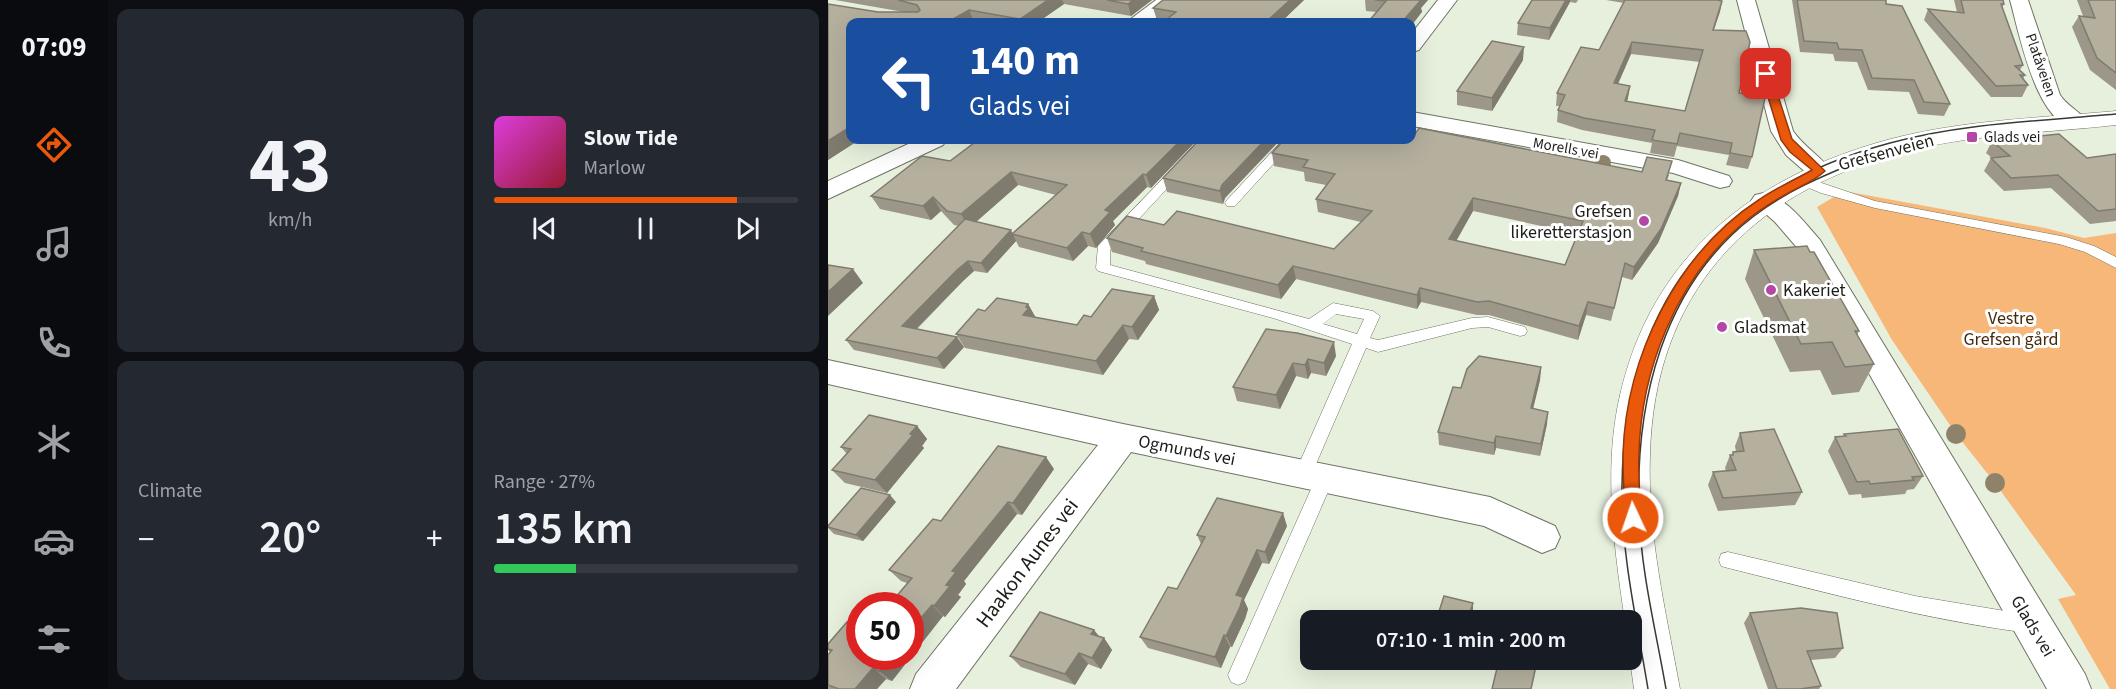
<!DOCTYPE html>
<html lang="en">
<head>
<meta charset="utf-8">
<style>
	body { margin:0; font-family:"Source Sans 3",sans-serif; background:#242831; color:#f1f3f6; height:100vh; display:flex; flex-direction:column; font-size:22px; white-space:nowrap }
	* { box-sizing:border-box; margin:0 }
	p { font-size:20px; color:#9ea1a6 }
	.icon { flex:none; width:33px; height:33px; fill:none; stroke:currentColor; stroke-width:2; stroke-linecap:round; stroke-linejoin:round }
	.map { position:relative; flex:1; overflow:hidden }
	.details { display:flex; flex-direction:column; gap:9px; padding:9px; background:#0d0f14; width:720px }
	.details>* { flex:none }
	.top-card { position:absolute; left:18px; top:18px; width:570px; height:126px; border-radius:12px; box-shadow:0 6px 24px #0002; background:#1a4fa0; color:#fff; overflow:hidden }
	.speed { position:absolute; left:18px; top:592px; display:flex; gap:12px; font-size:30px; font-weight:700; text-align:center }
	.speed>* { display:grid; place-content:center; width:78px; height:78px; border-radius:50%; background:#171b24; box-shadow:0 6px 24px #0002; line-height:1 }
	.speed .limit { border:9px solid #d22; background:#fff; color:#111 }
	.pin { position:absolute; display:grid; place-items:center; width:51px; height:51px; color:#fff; margin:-26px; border-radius:12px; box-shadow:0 3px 9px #0006 }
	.me { position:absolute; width:66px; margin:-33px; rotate:357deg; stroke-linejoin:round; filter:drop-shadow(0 0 4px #0008) }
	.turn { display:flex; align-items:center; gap:21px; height:126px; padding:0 24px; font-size:27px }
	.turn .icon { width:78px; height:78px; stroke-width:2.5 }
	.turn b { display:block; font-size:42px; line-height:51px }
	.big { font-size:45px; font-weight:600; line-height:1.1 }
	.details .tile { flex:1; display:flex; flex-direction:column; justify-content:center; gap:9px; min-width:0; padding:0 21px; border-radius:12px; background:#242831 }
	.details .dial { align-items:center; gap:0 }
	.dial b { font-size:78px; line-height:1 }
	.song { display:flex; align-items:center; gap:18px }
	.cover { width:72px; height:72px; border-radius:9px; background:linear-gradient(135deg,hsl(300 70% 55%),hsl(350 70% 35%)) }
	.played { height:6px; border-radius:3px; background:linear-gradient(90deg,#ea580c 80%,#363941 80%) }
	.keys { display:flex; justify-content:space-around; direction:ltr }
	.heat { display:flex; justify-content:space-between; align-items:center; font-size:33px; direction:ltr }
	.charge { height:9px; border-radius:4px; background:linear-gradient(90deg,#34c759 27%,#363941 0) }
	.details .tiles { flex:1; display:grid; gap:9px; grid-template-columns:repeat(2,1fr) }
	.trip { position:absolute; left:472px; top:610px; width:342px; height:60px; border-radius:12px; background:#171b24; box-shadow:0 6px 24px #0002; font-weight:600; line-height:60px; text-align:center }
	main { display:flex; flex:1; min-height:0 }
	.tabs { display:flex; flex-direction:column; width:108px; justify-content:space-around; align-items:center; background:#090b0e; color:#9ea1a6 }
	.tabs .icon { width:42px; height:42px }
	.tabs .active { color:#ea580c }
	.tabs b { font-size:27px; color:#f1f3f6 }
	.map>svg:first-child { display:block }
	.green { fill:#f7b778 }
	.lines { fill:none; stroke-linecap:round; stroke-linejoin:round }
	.service-casing { stroke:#6d7464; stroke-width:1 }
	.minor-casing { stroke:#6d7464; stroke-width:2 }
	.secondary-casing { stroke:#6d7464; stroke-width:1 }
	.service { fill:#fff; fill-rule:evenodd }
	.minor { fill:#fff; fill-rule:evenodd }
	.secondary { fill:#fff; fill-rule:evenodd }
	.tram { stroke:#373b34; stroke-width:1.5 }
	.tree { fill:#8e836a }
	.wall { fill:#9c9788; fill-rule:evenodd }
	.shaded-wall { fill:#7f7b6f }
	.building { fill:#b5b09e; stroke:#7f7b6f; stroke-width:1.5; fill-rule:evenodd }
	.route { fill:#ea580c; stroke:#983908; stroke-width:1.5 }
	.poi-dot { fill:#b447a6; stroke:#fff; stroke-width:2 }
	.labels { text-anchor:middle; stroke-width:6; stroke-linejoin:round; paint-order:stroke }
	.far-street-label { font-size:15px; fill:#1c1f19; stroke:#fff }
	.far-poi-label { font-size:15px; fill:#1c1f19; stroke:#fff; text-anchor:start }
	.street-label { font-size:18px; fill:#1c1f19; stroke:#fff }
	.poi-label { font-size:18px; fill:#1c1f19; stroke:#fff; text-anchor:start }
	.park-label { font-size:18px; fill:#452a0c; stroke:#fff }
	.near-street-label { font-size:21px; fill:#1c1f19; stroke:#fff }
</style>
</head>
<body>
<main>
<nav class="tabs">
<b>07:09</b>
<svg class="icon active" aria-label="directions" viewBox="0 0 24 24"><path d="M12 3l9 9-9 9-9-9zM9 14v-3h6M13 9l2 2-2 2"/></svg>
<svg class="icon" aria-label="music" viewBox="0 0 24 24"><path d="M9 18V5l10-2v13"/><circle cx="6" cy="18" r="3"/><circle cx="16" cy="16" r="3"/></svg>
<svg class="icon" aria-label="phone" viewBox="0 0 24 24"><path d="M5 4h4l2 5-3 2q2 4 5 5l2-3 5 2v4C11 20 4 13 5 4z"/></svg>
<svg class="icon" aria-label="climate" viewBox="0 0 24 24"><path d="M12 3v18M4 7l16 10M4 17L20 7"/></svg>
<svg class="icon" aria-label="car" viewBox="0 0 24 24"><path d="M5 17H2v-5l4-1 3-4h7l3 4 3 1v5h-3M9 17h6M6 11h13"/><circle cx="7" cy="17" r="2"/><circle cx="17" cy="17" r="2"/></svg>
<svg class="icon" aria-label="filters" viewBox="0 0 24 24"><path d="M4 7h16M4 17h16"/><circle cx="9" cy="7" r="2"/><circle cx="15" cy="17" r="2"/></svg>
</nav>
<section class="details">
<div class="tiles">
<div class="tile dial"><b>43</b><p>km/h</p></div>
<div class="tile">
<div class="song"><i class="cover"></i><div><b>Slow Tide</b><p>Marlow</p></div></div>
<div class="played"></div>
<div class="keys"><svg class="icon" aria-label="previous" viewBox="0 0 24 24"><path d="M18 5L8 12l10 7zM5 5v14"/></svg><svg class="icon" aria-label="pause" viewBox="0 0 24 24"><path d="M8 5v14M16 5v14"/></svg><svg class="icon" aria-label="next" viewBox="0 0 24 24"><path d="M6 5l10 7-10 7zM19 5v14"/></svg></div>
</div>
<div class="tile"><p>Climate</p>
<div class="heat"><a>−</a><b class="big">20°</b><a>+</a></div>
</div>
<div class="tile"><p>Range · 27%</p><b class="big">135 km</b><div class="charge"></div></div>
</div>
</section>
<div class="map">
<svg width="1288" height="689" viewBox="0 0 1288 689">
	<rect width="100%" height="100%" fill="#e7f0dd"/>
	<path class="green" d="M1016 191 1217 228 1256 238 1288 233V689H1282L1230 599 1248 595 1167 483 1128 434 1064 340 989 207Z"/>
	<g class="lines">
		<defs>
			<g id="service">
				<path d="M372 140H384L282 250V265L481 319 505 303 545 311 552 316 542 338 550 340 644 318 660 317 697 327 699 331 697 335 692 336 660 327 644 328 550 352 538 348 482 478 476 480 470 478 467 473 524 344 445 318 270 271 268 268 270 246ZM508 314 536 319 529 334 495 324Z"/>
				<path d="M455 140H467L407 206H399L397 203 399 200Z"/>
				<path d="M973 176 1047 201 1238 237 1266 246 1288 257V268L1257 252 1231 244 1047 208 993 193 969 183 967 180Z"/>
				<path d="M497 471 503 473 506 478 417 682 410 685 403 682 400 675 403 668 488 478 491 473Z"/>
				<path d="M900 552 1087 596 1201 615 1208 617 1211 624 1208 631 1201 633C1099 620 1000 593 900 568L893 566 891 560 893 554Z"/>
			</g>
			<g id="minor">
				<path d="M328 0H349L323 22H302L304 18Z"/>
				<path d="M610 0H629L591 50 584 52V33Z"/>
				<path d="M909 0H927L965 131C977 148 993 156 1003 171L1000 176 991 178 982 176 958 155 943 131Z"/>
				<path d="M1182 0H1200L1232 95C1239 106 1252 111 1259 122L1256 127C1210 138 1191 31 1182 0Z"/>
				<path d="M584 112 850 160 901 176 904 181 901 186 892 188 845 173 584 126Z"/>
				<path d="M89 140H119L115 145 0 199V181Z"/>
				<path d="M936 193C960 199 976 222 992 240L1257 674 1263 689H1219L972 251 947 222 923 201 927 195Z"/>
				<path d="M0 360 295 424 662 497 727 526 732 537 727 548 714 553 656 526 303 452 128 689H82L88 674 270 445 0 384Z"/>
			</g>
			<path id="secondary" d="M1288 111V125C1217 133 1142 134 1072 153 920 194 826 294 822 455 819 534 838 612 852 689H806L802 660H804V621H797C786 548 775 468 792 395 824 255 925 177 1059 140 1133 120 1212 118 1288 111Z"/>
		</defs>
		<use href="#service" class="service-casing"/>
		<use href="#minor" class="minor-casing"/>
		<use href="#secondary" class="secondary-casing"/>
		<use href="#service" class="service"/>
		<use href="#minor" class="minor"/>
		<use href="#secondary" class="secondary"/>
		<g class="tram">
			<path d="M820 689C809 622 793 554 794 486 796 303 887 190 1062 143 1135 123 1213 121 1288 114"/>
			<path d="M838 689C828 631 813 572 811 513 807 403 834 286 926 216 958 191 995 176 1031 161"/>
		</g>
	</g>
	<g class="tree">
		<circle cx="775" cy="163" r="8"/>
		<circle cx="1128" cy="434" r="10"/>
		<circle cx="1167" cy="483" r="10"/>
	</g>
	<g class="wall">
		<path d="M7 0H324L303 16 236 4 210 22H22V140H31L0 160V4L50 12H76Z"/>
		<path d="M335 0H476L453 22 336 21 329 20 325 8Z"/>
		<path d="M537 0H600L593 8 594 12H549L538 11Z"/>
		<path d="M704 0H750L748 3 742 2 721 40 689 35 690 23Z"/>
		<path d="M778 0H889L894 1 886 30 911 93 924 157 920 169 898 165 901 155 849 146 846 157 822 153 824 143 754 130 729 122 730 110 732 106H728L729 93 771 50 796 3ZM803 54 872 62 857 111 799 101 802 86 790 84Z"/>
		<path d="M964 0H1058V4L1122 104 1116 116 1090 114 1081 92 1040 90 1029 62 1007 61 1005 54 972 52Z"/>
		<path d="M1126 0H1175L1176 4 1174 8 1195 65 1192 70 1197 75 1195 79 1200 85 1194 97H1163L1096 20 1100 9 1129 12Z"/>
		<path d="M1249 0H1288V90L1262 70 1244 27 1251 16H1255Z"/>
		<path d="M695 60 664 111 629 105V91Z"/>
		<path d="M150 140H369L323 188 319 187 285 221 287 225 268 248 260 246 245 261 191 247 188 241 159 273 146 271 135 281 89 329 136 347 116 369 26 350 18 340 131 226 126 225 113 211 103 220 52 209 43 196 122 161ZM190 185 228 195 184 233 148 222Z"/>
		<path d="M371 140H452L397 198 395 204 339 192 335 178Z"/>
		<path d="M1164 141 1259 158 1288 154V221L1262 224 1223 188 1176 191 1156 171 1163 158H1164L1158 153Z"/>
		<path d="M444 153 814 172 841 175 839 180 853 183 850 196 830 243 804 280 794 277 783 321 758 315 750 340 661 315H649L593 302 589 309 468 279 453 299 318 264 317 261 284 252 279 238 336 225 506 249 533 222 490 212 488 199 498 185 477 181 476 172 446 166ZM645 211 750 234 737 265 628 241Z"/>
		<path d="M926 250 982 252 1031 331 1029 335 1046 364 1031 392 1004 395 992 370 962 372 917 279Z"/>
		<path d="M326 296 331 310 310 340 301 339 275 375 137 348 128 334 157 311 200 304 207 317 249 325 263 317Z"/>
		<path d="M438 329 508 356 498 376 483 373 480 379 468 376 452 409 409 401 405 387Z"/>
		<path d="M713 367 712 380 705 409 719 424 712 456 668 448 666 455 611 445 610 432 633 388Z"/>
		<path d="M89 426 99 439 94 446 96 448 59 493 17 483 4 470 19 454 13 447Z"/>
		<path d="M912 433 974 492 967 505 890 511 880 485 885 472 898 471 897 468 902 455H904L905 452H908L907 446Z"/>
		<path d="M1016 434 1095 476 1086 489 1079 490 1077 494 1034 498 1033 494 1021 495 1000 451 1007 437H1015Z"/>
		<path d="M226 469 194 515 189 514 136 581 138 584 130 595 133 597 117 617 115 616 64 681 58 679 49 689H0V655L2 652 0 650V644L32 657 79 583 73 581 61 570 113 521Z"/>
		<path d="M68 502 35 541 6 534 0 528V526Z"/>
		<path d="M459 526 441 564 434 563 416 600 420 609 417 619 404 647H402L393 668 320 648 312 637 349 589 373 544 369 535Z"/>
		<path d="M922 613 1015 648 1007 658 983 660 993 686 991 689H940L916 623Z"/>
		<path d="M266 630 271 636 276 638 284 650 273 669 260 664 247 685 193 667 182 656Z"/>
	</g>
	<g class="shaded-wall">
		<path d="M220 0H234L236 4 210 22H193L192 19Z"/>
		<path d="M305 0H324L303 16 300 4Z"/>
		<path d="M462 0H476L453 22H438Z"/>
		<path d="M590 0H600L593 8 594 12 584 25V22H574Z"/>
		<path d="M738 0H742V2L721 40 722 28Z"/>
		<path d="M894 1 892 12 882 41 885 30Z"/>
		<path d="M141 10 146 22H120Z"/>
		<path d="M804 42 803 54 785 95 786 83Z"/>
		<path d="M696 47 695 60 664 111V98Z"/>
		<path d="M802 86 800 98 795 113 797 101Z"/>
		<path d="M22 127V140H31L0 160V141Z"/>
		<path d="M353 140H369L323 188 318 175Z"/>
		<path d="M437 140H452L397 198 395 204 392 191 394 185Z"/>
		<path d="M183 172 190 185 141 228 133 214Z"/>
		<path d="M315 174 319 187 285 221 287 225 268 248 262 234 277 210Z"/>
		<path d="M853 183 850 196 830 243 804 280 806 267Z"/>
		<path d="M105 197 113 211 103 220 95 206Z"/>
		<path d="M645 198V211L622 252 621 239Z"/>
		<path d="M183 230 188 241 159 273 153 263Z"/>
		<path d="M254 232 260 246 245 261 239 248Z"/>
		<path d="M140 261 146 271 135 281 81 336 74 326 129 270Z"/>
		<path d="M465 266 468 279 453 299 450 285Z"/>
		<path d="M25 269 35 283 0 316V292Z"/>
		<path d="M592 288 593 302 589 309V295Z"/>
		<path d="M326 296 331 310 310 340 304 327Z"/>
		<path d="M760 302 758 315 750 340 751 326Z"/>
		<path d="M200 304 208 318 195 315 198 307Z"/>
		<path d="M295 325 301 339 275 375 268 361Z"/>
		<path d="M129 337 136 347 116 369 109 358Z"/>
		<path d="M506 342 508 356 498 376 496 363Z"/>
		<path d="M480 359 483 373 480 379 477 365Z"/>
		<path d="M465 363 468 376 452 409 448 395Z"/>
		<path d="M713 367 712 380 702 421 703 408Z"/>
		<path d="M720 412 719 424 712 456 713 444Z"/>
		<path d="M89 426 99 439 94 446 96 448 59 493 47 480Z"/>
		<path d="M668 436V448L666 455V443Z"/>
		<path d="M218 457 226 469 194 515 185 503Z"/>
		<path d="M62 495 68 502 35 541 28 535Z"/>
		<path d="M180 502 189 514 136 581 138 584 130 595 133 597 117 617 106 606 118 585 124 571Z"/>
		<path d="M455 513 459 526 441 564 437 552Z"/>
		<path d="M429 550 434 563 416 600 420 609 417 619 404 647 398 636 408 595Z"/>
		<path d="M645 603V615L643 621H639Z"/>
		<path d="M104 605 115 616 64 681 51 671 62 657H82V631Z"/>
		<path d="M266 630 274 641 276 638 284 650 273 669 264 658 263 634Z"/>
		<path d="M396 635 402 647 393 668 387 657Z"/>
		<path d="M251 653 260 664 247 685 237 674Z"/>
		<path d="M45 668 58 679 49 689H27Z"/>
	</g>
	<g class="building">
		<path d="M70 0H220L192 19 141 10 120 22H22V127L0 141V4L50 12H90L92 10 89 5Z"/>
		<path d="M279 0H305L300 4Z"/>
		<path d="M335 0H462L438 22H335L348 12 325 8Z"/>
		<path d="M547 0H593L574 22H540L558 1Z"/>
		<path d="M704 0H738L722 28 690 23Z"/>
		<path d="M797 0H889L894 1 885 30 918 31 922 42 911 93 937 98 924 157 902 153 904 143 852 133 849 144 824 140 827 130 756 118 730 110 737 95 729 93 753 47 771 50ZM804 42 875 50 857 111 797 101 802 86 786 83Z"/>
		<path d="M969 0H1058V4L1074 6 1122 104 1096 102 1086 80 1044 78 1034 50 1011 49 1009 43 976 41Z"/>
		<path d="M1133 0H1175L1176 4H1173L1195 65 1187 66 1197 75H1192L1200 85 1168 86 1100 9 1136 13Z"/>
		<path d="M1260 0H1288V73L1269 58 1251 16 1267 18Z"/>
		<path d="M664 41 696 47 664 98 629 91Z"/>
		<path d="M591 128 814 172 819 157 844 161 838 180 853 183 833 229 806 267 797 263 786 308 760 302 751 326 661 301 649 302 592 288 589 295 465 266 450 285 313 251 315 248 279 238 299 216 336 225 349 211 506 249 544 211 488 199 507 174 475 167 480 160 444 153 456 140H583ZM645 198 755 221 737 265 621 239Z"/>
		<path d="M1231 134 1259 158 1288 154V209L1270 211 1230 175 1183 178 1163 158 1182 156 1164 141Z"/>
		<path d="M150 140H353L318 175 315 174 277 210 282 212 262 234 254 232 239 248 184 234 239 185 183 172 133 214 119 211 105 197 95 206 43 196 94 156 122 161Z"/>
		<path d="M371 140H437L394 185 392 191 335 178Z"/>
		<path d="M137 219 183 230 153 263 140 261 129 270 74 326 129 337 109 358 18 340Z"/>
		<path d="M979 246 982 252H986L1031 331H1027L1046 364 1017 367 1004 342 973 344 926 250Z"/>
		<path d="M0 265 25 269 0 292Z"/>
		<path d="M284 289 326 296 304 327 295 325 268 361 128 334 150 309 157 311 169 298 200 304 198 307 201 308 195 315 249 325 256 315 263 317Z"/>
		<path d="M438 329 469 333 506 342 496 363 480 359 477 365 465 363 448 395 405 387Z"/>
		<path d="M651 356 713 367 703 408 720 412 713 444 668 436 666 443 610 432 625 387 633 388 639 369Z"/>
		<path d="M41 415 89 426 82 434 85 435 47 480 4 470 23 449 13 447Z"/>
		<path d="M946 429 974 492 895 498 885 472 908 470 902 455H905V452L916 451 912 433Z"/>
		<path d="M1070 429 1095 476 1084 477 1086 480 1042 484 1041 481 1029 482 1007 437 1018 436 1016 434Z"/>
		<path d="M170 446 218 457 185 503 180 502 124 571 128 572 118 585 122 586 106 606 104 605 82 631V606H60L84 578 61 570 105 519 113 521Z"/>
		<path d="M33 488 62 495 28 535 0 527V526Z"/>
		<path d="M389 498 455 513 437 552 429 550 408 595 415 597 412 607 398 636 396 635 387 657 312 637 340 587 349 589 377 537 369 535Z"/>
		<path d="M616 596 645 603 639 621H608Z"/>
		<path d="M973 608 1009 613 1015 648 979 651 993 686 972 689H949L922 613Z"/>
		<path d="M212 612 266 630 263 634 276 638 264 658 251 653 237 674 182 656Z"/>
		<path d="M19 622 32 627V657H62L51 671 45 668 27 689H11L0 685V655L4 650 0 649V644Z"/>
		<path d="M671 660H684L708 666 703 689H664Z"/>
	</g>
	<path class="route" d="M938 71 943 74 964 139 997 171C988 180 973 186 962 192 944 202 928 212 912 226 848 281 813 370 811 454 810 475 812 497 813 518L811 523 805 525 799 523 797 518C796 497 795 476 795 454 798 356 849 253 932 199 948 188 967 180 984 170L962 152 953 140 933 74Z"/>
	<g class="poi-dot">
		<rect x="1138" y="131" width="12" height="12" rx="3"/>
		<circle cx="816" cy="221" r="6"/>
		<circle cx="943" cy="290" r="6"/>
		<circle cx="894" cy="327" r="6"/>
	</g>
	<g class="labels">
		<g class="far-street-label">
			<text transform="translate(1213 65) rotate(71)" y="5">Platåveien</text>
			<text transform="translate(738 148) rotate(10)" y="5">Morells vei</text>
		</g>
		<g class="far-poi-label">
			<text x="1156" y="142">Glads vei</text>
		</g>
		<g class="street-label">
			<text transform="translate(1058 152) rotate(-15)" y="6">Grefsenveien</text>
			<text transform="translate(359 450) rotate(11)" y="6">Ogmunds vei</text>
			<text transform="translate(1205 626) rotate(59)" y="6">Glads vei</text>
		</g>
		<g class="poi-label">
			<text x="804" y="217" text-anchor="end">Grefsen<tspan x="804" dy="21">likeretterstasjon</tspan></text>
			<text x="955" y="296">Kakeriet</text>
			<text x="906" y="333">Gladsmat</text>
		</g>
		<g class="park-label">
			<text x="1183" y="324">Vestre<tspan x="1183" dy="21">Grefsen gård</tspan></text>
		</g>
		<g class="near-street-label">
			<text transform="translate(199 563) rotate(-53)" y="7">Haakon Aunes vei</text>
		</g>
	</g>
</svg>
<div class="speed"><div class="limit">50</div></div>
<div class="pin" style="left:938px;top:74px;background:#d93025"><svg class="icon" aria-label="arrive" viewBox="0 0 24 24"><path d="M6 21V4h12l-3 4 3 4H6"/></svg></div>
<svg class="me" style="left:805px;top:518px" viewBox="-20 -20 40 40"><circle r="17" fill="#ea580c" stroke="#fff" stroke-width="3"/><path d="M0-11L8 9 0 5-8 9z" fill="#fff"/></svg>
<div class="trip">07:10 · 1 min · 200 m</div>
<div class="top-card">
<div class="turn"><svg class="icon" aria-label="left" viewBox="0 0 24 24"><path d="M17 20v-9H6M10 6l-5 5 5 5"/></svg><div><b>140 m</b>Glads vei</div></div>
</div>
</div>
</main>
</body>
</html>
